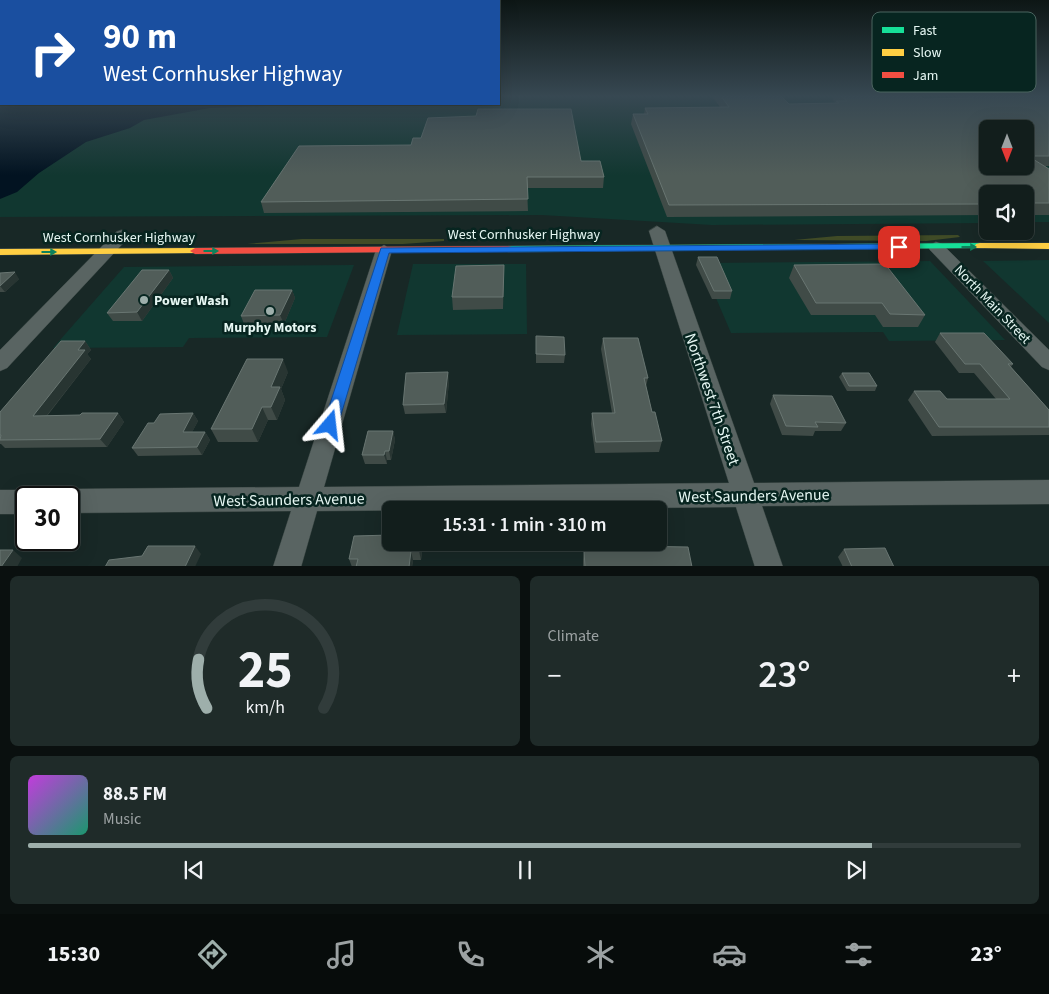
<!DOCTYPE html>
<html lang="en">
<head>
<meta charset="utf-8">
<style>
	body { margin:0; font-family:"Source Sans 3",sans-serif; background:#1f2b29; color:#f1f3f6; height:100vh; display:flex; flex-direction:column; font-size:19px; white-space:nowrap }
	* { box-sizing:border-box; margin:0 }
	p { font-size:16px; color:#9ca2a3 }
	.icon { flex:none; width:28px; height:28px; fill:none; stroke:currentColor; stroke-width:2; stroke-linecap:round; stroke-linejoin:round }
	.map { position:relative; height:566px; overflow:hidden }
	.details { display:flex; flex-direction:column; gap:10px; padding:10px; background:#0a100f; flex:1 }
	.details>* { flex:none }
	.banner { position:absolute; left:0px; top:0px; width:500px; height:105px; box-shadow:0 5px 20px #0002,0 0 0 1px #313c3b; background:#1a4fa0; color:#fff; overflow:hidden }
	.needle { width:32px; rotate:180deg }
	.buttons { position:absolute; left:979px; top:120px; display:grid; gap:10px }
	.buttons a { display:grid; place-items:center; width:55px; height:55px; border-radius:8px; background:#121e1c; box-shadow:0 5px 20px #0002,0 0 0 1px #313c3b; font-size:25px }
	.speed { position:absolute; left:15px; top:486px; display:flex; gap:10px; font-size:25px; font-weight:700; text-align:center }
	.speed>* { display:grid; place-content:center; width:65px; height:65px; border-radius:50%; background:#121e1c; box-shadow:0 5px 20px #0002,0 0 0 1px #313c3b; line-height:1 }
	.speed .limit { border:2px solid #111; border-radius:8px; background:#fff; color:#111 }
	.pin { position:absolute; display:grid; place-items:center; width:42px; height:42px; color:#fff; margin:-21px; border-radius:10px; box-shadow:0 2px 8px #0006 }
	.me { position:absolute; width:55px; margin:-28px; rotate:17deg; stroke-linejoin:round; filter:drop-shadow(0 0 4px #0008) }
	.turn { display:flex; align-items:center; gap:18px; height:105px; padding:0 20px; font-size:22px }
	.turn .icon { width:65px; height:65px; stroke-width:2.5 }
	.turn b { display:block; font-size:35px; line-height:42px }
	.big { font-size:38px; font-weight:600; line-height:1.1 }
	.details .widget { flex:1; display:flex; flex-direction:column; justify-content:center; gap:8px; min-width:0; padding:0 18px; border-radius:8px; background:#1f2b29 }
	.details .dial { align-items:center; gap:0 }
	.dial svg { height:130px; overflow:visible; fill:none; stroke:#313c3b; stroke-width:7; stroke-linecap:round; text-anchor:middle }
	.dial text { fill:#f1f3f6; stroke:none }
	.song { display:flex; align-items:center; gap:15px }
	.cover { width:60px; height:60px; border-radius:8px; background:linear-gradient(135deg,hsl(290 70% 55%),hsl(160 70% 35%)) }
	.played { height:5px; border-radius:2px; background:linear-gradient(90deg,#9eafab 85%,#313c3b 85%) }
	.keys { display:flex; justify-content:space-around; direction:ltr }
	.heat { display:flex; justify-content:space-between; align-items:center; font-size:28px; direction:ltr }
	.details .tiles { flex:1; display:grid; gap:10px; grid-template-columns:1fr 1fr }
	.widget:last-child { grid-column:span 2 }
	.trip { position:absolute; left:382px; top:501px; width:285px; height:50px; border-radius:8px; background:#121e1c; box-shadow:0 5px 20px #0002,0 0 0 1px #313c3b; font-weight:600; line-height:50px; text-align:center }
	.tabs { display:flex; height:80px; justify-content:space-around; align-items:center; background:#070c0b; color:#9ca2a3 }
	.tabs .icon { width:35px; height:35px }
	.tabs .active { color:#9eafab }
	.tabs b { font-size:22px; color:#f1f3f6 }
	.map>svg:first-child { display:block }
	.built { fill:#113730; fill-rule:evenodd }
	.green { fill:#404b26 }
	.water { fill:#021321 }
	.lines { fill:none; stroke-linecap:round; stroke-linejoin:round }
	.street-casing { stroke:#364340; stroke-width:1 }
	.fast-casing { stroke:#364340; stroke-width:1 }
	.slow-casing { stroke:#364340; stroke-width:1 }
	.jam-casing { stroke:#364340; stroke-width:1 }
	.street { fill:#596462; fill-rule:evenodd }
	.fast { fill:#16e098; fill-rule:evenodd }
	.slow { fill:#ffcf43; fill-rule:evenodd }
	.jam { fill:#f24e42; fill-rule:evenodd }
	.wall { fill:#404b47 }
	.shaded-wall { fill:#283532 }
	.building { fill:#515d59; stroke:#697672; fill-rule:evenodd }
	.oneway { fill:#0e825c }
	.route { fill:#1a73e8; stroke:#114b97 }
	.poi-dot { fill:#9eafab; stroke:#072520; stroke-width:2 }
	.labels { text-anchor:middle; stroke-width:5; stroke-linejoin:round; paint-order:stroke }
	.street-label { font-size:14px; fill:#e6f7f3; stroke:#072520 }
	.poi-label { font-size:14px; font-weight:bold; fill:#e6f7f3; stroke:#072520; text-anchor:start }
	.near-street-label { font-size:16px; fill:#e6f7f3; stroke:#072520 }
	.key { fill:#072520; stroke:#4a645f; stroke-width:1 }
	.key-label { font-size:14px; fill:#e6f7f3 }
</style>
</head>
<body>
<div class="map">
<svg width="1049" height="567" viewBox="0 0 1049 567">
	<rect width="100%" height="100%" fill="#182826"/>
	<g class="built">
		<path d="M0 96 1 104H499V96H1049V222H1025V194H988L987 223 712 225 542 215 0 217ZM988 129H1025V166H988Z"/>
		<path d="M1049 260V323L983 261Z"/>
		<path d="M930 261 1005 340 889 341 883 332 731 333 701 263Z"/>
		<path d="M413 264H526L527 334 397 335Z"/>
		<path d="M354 265 327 337 189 338 183 347 53 348 124 267Z"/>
	</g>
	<g class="green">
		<path d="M958 235 960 237 926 241 794 240 837 236Z"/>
		<path d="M302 239H444V241L403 244H247Z"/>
	</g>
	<path class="water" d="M0 96 1 104H322L210 108 144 120 130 128 86 142 39 173 17 192 0 199Z"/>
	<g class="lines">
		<defs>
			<g id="street">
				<path d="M657 226 665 231 754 483 1049 480V504L762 506 783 567H755L736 507 317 511 301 567H273L291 511 69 513V498H58L60 493 69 489 299 487 376 250 384 245 392 250 324 487 729 483 649 231Z"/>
				<path d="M122 230 130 235 128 238 7 368 0 371V350L116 232Z"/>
				<path d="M936 242 942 244 1049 350V370L1042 367 930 250 928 247Z"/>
				<path d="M0 490H26L35 494 37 498H26V514H0Z"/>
			</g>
			<path id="fast" d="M980 243 984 244 985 246 984 248 508 252 503 249 508 246Z"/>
			<g id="slow">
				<path d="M980 243H1049V249L976 248 975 246 976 244Z"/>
				<path d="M195 248 200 251 199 253 0 255V249Z"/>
			</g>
			<path id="jam" d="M508 246 512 247 513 249 512 251 195 254 190 251 195 248Z"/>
		</defs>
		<use href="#street" class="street-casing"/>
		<use href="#fast" class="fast-casing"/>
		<use href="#slow" class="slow-casing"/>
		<use href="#jam" class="jam-casing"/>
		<use href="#street" class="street"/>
		<use href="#fast" class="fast"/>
		<use href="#slow" class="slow"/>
		<use href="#jam" class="jam"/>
	</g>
	<g class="wall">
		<path d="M712 96H781L789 104 835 103 833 100 834 96H920L924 99 956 98 957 96H1049V166H1045L1049 169V215H1025V194H988V215L667 217 631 124 633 114H644L645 108 720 107Z"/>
		<path d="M581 161 604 177 603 188H527L528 211 264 213 261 202Z"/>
		<path d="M698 257 732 291 730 299H712L696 265Z"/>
		<path d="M504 265 503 309 453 310 452 297Z"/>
		<path d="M794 265 925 315 918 327H883L875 315H811L789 278Z"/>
		<path d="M169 270 173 278 142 321H113L107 313Z"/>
		<path d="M0 273 19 279 5 292H0Z"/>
		<path d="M292 290 295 298 284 324H244L241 316Z"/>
		<path d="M940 333 1013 364 1011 367 1049 410V435L932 436 908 400 914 391 947 399H996L974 373H959L935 342Z"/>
		<path d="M536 336 565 355 564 363H536Z"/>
		<path d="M603 338 648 378 646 386 652 412 662 441 659 452 595 453 591 424 592 413H612L601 349Z"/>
		<path d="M85 341 91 350 87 354 91 359 47 416 80 415 118 413 124 422 107 447 5 448 1 444H0V412Z"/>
		<path d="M288 372 281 389 285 400 277 420H268L258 442H218L211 429Z"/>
		<path d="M842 373 877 386 875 391H847L839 377Z"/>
		<path d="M449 381 446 413 405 414 403 405Z"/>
		<path d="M773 395 846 423 841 431H815L813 436 782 435 770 404Z"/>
		<path d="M193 413 198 421 192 432H205L210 440 202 455 138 456 132 448 154 423Z"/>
		<path d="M393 431 395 440 391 460H387V464H365L362 455Z"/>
		<path d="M423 542 421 560H413L412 567H352L349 559Z"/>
		<path d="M630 546 692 567H583V559L584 551 629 550Z"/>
		<path d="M844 549 894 567H843L838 557Z"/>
	</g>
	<g class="shaded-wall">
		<path d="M504 265V278L503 309V297Z"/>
		<path d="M169 270 173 278 142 321 137 312Z"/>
		<path d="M15 272 19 279 5 292 0 286Z"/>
		<path d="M292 290 295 298 284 324 280 315Z"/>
		<path d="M85 341 91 350 87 354 91 359 40 424 33 416 78 350Z"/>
		<path d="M283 359 288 372 281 389 285 400 277 420 271 407V387Z"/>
		<path d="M448 372 449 381 446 413 444 404Z"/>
		<path d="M262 407 268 420 258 442 252 429Z"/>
		<path d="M118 413 124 422 107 447 100 439Z"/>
		<path d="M193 413 198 421 188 440 183 432Z"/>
		<path d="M393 431 395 440 391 460 389 451Z"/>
		<path d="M205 432 210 440 202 455 197 447Z"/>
		<path d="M385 451 387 460V464L384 455Z"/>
		<path d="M420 542H423L421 560 419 551Z"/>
		<path d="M195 546 201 554 195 567H185Z"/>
		<path d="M13 550 22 558 17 567H1Z"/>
		<path d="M411 551 413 560 412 567H409Z"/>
	</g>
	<g class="building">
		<path d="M721 96H781L789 104 839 103 836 101H847L841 96H920L924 99 973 98 969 96H1049V156H1028L1049 169V203H1025V194H988V204L669 205 633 114H648L645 108 729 107ZM988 129H1025V166H988Z"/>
		<path d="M478 109H571L581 161H600L604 177H527L528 199 261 202 299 146 411 145 413 138H421L428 118 476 116Z"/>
		<path d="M698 257H717L732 291H714Z"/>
		<path d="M885 264 925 315 890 314 882 303H816L794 265Z"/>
		<path d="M504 265 503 297H452L456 266Z"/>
		<path d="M142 270H169L137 312 107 313Z"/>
		<path d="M15 272 0 286V273Z"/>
		<path d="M255 290H292L280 315 241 316Z"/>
		<path d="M940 333H984L1013 364H1008L1049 410V427H939L914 391H940L947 399H1010L980 364H965Z"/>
		<path d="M536 336 564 337 565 355 536 354Z"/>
		<path d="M603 338H638L648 378H644L652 412H655L662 441 596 442 592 413H615Z"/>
		<path d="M61 341H85L78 350H85L33 416 80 415 82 413H118L100 439 0 440 1 435H0V412Z"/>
		<path d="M247 359H283L271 387H280L271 407H262L252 429H211Z"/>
		<path d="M448 372 444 404 403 405 406 373Z"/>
		<path d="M842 373H869L877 386H849Z"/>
		<path d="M773 395 832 396 846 423 815 422 818 427 786 426Z"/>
		<path d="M193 413 183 432H205L197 447 132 448 148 423H154L160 414Z"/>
		<path d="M368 431H393L389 451H385L384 455H362Z"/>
		<path d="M391 535V542H420L419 551H411L409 567H356L358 559H349L354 536Z"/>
		<path d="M148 546H195L185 567H105L109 560 142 556Z"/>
		<path d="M630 546 688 547 692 567H585L584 551 631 550Z"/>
		<path d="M885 548 894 567H852L844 549Z"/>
		<path d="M0 550H13L1 567H0Z"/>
	</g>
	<defs><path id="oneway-solid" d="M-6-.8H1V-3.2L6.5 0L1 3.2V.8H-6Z" transform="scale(1.25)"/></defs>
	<g class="oneway">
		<use href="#oneway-solid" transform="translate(969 247)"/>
		<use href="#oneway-solid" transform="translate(211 251)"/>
		<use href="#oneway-solid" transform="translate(49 252)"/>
	</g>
	<linearGradient id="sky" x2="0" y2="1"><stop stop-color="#0d1615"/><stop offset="0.55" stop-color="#374852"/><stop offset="1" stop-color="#374852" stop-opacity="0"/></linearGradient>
	<rect width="1049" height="175" fill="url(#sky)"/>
	<path class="route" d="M899 244 904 247 903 249 389 253 338 425 336 429 330 431 325 429 323 425 381 248Z"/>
	<g class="poi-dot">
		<circle cx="144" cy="300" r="5"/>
		<circle cx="270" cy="311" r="5"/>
	</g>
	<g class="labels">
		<g class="street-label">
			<text x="524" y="239">West Cornhusker Highway</text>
			<text x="119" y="242">West Cornhusker Highway</text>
			<text transform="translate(993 304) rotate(46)" y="5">North Main Street</text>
		</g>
		<g class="poi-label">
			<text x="154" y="305">Power Wash</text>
			<text x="270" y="332" text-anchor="middle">Murphy Motors</text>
		</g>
		<g class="near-street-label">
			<text transform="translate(713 399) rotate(71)" y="6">Northwest 7th Street</text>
			<text transform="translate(754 495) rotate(-1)" y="6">West Saunders Avenue</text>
			<text transform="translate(289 499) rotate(-1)" y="6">West Saunders Avenue</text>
		</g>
	</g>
	<rect x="872" y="12" width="164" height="80" rx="8" class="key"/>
	<rect x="882" y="27" width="22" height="6" fill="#16e098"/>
	<rect x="882" y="49" width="22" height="7" fill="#ffcf43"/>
	<rect x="882" y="72" width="22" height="6" fill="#f24e42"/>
	<g class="key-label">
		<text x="913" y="35">Fast</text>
		<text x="913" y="57">Slow</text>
		<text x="913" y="80">Jam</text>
	</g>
</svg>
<div class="buttons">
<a><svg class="needle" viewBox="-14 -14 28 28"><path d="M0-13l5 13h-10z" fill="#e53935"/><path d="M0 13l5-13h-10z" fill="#9ca2a3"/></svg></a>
<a><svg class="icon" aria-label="sound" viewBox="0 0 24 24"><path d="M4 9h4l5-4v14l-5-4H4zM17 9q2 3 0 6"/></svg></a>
</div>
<div class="speed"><div class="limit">30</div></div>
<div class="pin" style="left:899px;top:247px;background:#d93025"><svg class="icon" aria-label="arrive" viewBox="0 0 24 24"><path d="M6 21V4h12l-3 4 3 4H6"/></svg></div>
<svg class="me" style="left:330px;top:425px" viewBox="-20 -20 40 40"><path d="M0-17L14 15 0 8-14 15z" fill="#1a73e8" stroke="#fff" stroke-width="4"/></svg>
<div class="trip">15:31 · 1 min · 310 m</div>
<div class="banner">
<div class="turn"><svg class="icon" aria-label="right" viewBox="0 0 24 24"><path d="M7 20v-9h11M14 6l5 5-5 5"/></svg><div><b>90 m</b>West Cornhusker Highway</div></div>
</div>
</div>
<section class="details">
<div class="tiles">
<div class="widget dial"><svg viewBox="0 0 100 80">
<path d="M14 69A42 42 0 1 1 86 69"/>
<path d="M14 69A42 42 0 0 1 9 39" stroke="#9eafab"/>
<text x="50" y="56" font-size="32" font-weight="700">25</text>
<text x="50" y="72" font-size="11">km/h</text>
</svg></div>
<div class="widget"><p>Climate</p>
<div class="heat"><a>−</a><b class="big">23°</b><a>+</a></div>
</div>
<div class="widget">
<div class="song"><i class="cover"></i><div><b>88.5 FM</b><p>Music</p></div></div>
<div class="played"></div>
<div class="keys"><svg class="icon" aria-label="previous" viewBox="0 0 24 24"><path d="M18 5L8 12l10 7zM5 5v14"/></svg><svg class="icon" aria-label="pause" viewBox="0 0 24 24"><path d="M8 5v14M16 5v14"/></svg><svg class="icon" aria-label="next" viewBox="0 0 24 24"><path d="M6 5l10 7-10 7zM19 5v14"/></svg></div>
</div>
</div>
</section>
<nav class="tabs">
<b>15:30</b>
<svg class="icon active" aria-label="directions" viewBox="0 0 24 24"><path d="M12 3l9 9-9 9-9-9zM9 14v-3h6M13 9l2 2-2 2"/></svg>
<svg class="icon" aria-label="music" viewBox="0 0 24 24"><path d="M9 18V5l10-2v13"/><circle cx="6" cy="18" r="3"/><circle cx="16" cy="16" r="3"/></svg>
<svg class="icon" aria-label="phone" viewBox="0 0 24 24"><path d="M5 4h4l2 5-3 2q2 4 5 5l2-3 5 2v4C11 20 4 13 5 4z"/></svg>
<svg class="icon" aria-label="climate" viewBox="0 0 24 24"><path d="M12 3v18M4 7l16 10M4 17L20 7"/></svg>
<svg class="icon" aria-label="car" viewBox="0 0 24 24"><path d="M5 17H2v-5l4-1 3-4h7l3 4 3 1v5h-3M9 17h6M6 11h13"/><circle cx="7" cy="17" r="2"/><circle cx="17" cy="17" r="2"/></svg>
<svg class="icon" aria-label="filters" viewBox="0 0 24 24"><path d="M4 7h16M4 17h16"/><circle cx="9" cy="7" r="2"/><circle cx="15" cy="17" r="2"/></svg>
<b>23°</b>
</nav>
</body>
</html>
